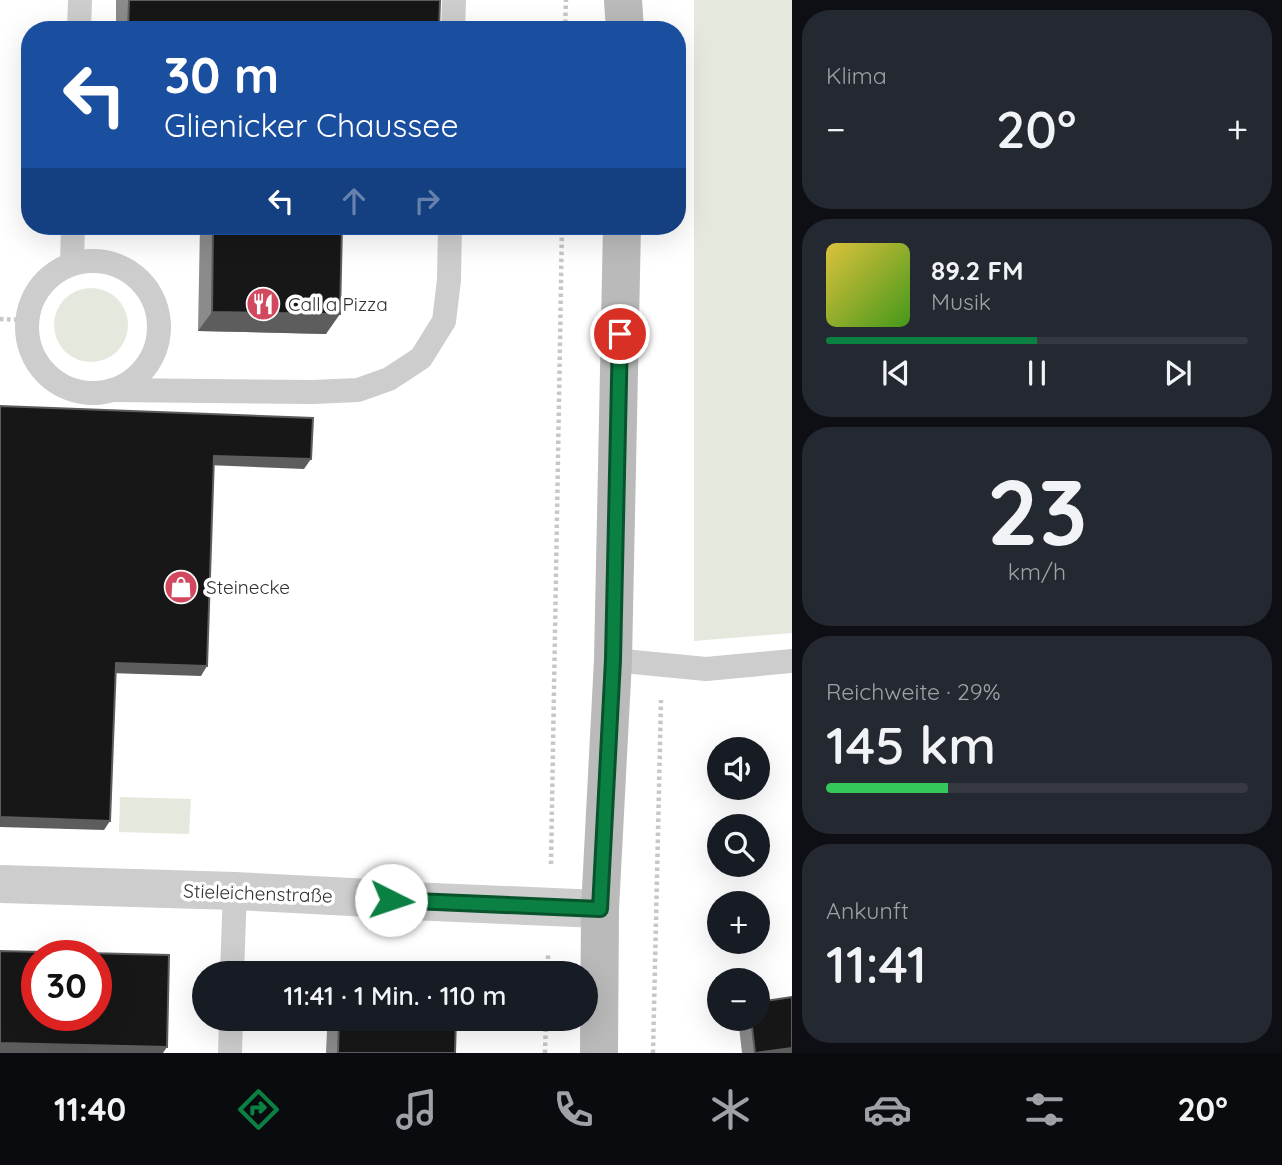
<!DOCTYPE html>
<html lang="de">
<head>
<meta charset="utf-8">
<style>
	body { margin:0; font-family:Quicksand,sans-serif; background:#242831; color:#f1f3f6; height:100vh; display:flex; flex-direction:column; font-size:26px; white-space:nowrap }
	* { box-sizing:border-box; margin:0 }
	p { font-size:23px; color:#9ea1a6 }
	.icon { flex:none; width:38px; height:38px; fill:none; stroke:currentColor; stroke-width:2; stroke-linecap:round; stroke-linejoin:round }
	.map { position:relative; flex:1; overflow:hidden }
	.panel { display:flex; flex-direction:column; gap:10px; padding:10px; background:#0d0f14; width:490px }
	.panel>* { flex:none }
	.banner { position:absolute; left:21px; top:21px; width:665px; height:214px; border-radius:28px; box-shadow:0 7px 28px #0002; background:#1a4fa0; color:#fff; overflow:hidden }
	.fabs { position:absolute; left:707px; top:737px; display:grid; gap:14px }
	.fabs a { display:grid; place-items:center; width:63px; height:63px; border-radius:50%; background:#171b24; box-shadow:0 7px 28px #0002; font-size:35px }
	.speed { position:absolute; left:21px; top:940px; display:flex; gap:14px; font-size:35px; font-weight:700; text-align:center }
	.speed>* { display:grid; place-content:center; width:91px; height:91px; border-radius:50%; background:#171b24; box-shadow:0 7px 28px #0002; line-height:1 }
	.speed .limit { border:10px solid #d22; background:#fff; color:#111 }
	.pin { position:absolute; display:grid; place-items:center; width:60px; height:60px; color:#fff; margin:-30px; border:4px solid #fff; border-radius:50%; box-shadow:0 2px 7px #0007 }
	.me { position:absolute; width:77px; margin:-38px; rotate:94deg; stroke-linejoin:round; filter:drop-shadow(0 0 5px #0008) }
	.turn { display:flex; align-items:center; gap:24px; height:147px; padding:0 28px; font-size:32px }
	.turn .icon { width:91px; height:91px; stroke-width:2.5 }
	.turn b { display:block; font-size:49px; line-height:60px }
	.lanes { display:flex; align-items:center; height:66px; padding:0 28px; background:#0003; justify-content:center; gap:35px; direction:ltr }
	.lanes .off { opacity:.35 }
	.big { font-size:52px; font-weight:600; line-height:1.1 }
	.panel .widget { flex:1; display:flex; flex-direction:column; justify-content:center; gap:10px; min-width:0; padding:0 24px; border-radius:28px; background:#242831 }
	.panel .dial { align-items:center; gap:0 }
	.dial b { font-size:91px; line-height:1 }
	.song { display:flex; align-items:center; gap:21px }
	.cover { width:84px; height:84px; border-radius:10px; background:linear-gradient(135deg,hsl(50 70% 55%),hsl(100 70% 35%)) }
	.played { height:7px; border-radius:4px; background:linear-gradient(90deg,#0b8043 50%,#363941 50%) }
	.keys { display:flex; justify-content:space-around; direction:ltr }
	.heat { display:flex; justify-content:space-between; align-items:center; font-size:38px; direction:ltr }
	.charge { height:10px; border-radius:5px; background:linear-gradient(90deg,#34c759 29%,#363941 0) }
	.trip { position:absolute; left:192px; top:961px; width:406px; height:70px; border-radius:35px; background:#171b24; box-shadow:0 7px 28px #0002; font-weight:600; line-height:70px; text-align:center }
	.tab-bar { display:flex; height:112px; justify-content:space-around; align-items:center; background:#090b0e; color:#9ea1a6 }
	.tab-bar .icon { width:49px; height:49px }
	.tab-bar .active { color:#0b8043 }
	.tab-bar b { font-size:32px; color:#f1f3f6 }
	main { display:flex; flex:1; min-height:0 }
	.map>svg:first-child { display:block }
	.green { fill:#e4e8dd }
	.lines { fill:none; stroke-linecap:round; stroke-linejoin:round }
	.path { stroke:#c7c7c7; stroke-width:4.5; stroke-dasharray:3.5 3.5; stroke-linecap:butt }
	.lane { stroke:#cdcdcd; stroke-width:24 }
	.street { stroke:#cdcdcd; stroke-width:38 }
	.secondary { stroke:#bababa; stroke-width:38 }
	.wall { fill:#8b8b8b }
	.shaded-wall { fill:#5d5d5d }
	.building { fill:#171717; stroke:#5d5d5d; stroke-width:2; fill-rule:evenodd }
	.route-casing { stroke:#07532c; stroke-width:18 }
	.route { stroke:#0b8043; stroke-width:12 }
	.labels { text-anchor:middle; stroke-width:7; stroke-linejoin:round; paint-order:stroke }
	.poi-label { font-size:19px; fill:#303030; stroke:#fff; text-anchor:start }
	.street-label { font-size:19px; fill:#303030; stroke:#fff }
</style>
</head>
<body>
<main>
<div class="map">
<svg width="792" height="1053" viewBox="0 0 792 1053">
	<rect width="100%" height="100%" fill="#fff"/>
	<g class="green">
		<path d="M694 0H792V633L694 641Z"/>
		<circle cx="91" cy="325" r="37"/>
		<path d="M120 797 191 799 189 834 119 832Z"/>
	</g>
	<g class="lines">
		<g class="path">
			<path d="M565 30 566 0"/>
			<path d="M0 319 27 320"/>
			<path d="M551 864 562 226"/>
			<path d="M548 973V953"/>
			<path d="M545 1053 546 1018"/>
			<path d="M653 1053 661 700"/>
		</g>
		<g class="lane">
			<path d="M79 30 80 0"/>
			<path d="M453 30 454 0"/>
			<circle cx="93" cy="327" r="66"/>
			<path d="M72 263 73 226"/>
			<path d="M113 390 313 392 358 390 389 379 421 358 444 321 449 280 450 226"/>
			<path d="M613 660 706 669 792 661"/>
			<path d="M232 973 235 891"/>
			<path d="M230 1053 231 1018"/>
		</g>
		<path class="street" d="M0 884 235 891 351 897 410 901 600 909"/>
		<g class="secondary">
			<path d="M623 0 625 30"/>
			<path d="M599 1053 600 909 613 660 622 226"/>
		</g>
	</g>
	<g class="wall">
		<path d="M116 0H440L439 30H116Z"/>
		<path d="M200 226H342L326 334 198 331Z"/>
		<path d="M335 1018H456L455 1053H326L327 1030Z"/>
		<path d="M738 1018H758L792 1053H742Z"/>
	</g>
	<g class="shaded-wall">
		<path d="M212 312 340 314 326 334 198 331Z"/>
		<path d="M214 456 311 459 304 469 207 465Z"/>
		<path d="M116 663 207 666 201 676 109 673Z"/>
		<path d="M0 817 110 821 104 830 0 827Z"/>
		<path d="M0 1043 167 1047 163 1053H0Z"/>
		<path d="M792 1048V1053H755Z"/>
	</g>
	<g class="building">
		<path d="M129 0H440L439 30H128Z"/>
		<path d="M213 226H342L340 314 212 312Z"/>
		<path d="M0 406 313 418 311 459 214 456 207 666 116 663 110 821 0 817Z"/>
		<path d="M0 951 169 955 167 1047 0 1043ZM37 956H96V1015H37Z"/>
		<path d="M792 997V1048L755 1053 751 1018H758V1002Z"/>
		<path d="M339 1018H456L455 1053H338Z"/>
	</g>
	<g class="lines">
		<defs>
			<path id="route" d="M391 900 600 909 613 660 620 334"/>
		</defs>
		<use href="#route" class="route-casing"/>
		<use href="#route" class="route"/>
	</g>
	<defs>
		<symbol id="restaurant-disc" viewBox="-11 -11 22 22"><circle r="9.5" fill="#d2485e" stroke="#fff"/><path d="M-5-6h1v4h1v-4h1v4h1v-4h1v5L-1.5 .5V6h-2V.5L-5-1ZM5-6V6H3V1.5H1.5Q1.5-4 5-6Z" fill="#fff"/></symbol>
		<symbol id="shop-disc" viewBox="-11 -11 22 22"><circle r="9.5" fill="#d2485e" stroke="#fff"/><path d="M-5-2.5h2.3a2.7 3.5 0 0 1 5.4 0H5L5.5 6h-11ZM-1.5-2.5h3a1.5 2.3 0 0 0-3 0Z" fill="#fff"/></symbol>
	</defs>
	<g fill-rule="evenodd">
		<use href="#restaurant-disc" x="244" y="285" width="38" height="38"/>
		<use href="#shop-disc" x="162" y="568" width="38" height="38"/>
	</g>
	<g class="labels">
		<g class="poi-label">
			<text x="288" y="311">Call a Pizza</text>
			<text x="206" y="594">Steinecke</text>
		</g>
		<g class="street-label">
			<text transform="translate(258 893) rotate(2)" y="7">Stieleichenstraße</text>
		</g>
	</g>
</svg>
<div class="fabs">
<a><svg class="icon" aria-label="sound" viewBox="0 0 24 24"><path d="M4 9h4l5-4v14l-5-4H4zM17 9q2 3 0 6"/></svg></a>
<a><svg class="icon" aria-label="search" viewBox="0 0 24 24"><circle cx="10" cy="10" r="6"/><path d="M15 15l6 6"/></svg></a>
<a>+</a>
<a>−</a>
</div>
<div class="speed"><div class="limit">30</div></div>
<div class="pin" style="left:620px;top:334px;background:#d93025"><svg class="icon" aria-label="arrive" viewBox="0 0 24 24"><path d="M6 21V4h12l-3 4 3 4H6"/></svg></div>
<svg class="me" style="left:391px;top:900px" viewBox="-20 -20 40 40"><circle r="19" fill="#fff"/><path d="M0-13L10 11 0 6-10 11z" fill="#0b8043"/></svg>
<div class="trip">11:41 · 1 Min. · 110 m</div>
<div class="banner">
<div class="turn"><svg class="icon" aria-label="left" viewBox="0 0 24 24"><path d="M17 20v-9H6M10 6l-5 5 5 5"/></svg><div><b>30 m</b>Glienicker Chaussee</div></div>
<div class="lanes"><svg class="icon" aria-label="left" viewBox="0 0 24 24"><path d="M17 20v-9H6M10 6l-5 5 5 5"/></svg><svg class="icon off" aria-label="ahead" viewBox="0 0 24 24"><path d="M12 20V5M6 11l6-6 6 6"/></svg><svg class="icon off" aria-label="right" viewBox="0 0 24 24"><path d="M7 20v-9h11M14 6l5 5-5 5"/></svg></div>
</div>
</div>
<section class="panel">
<div class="widget"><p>Klima</p>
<div class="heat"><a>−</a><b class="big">20°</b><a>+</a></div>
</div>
<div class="widget">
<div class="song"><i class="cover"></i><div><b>89.2 FM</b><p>Musik</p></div></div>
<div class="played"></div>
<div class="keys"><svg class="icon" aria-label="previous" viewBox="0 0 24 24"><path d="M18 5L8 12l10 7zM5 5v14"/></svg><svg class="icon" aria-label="pause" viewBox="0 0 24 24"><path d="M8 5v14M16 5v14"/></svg><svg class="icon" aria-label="next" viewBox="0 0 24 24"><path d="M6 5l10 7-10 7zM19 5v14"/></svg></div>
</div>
<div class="widget dial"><b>23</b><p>km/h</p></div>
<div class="widget"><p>Reichweite · 29%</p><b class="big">145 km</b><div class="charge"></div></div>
<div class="widget"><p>Ankunft</p><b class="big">11:41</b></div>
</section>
</main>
<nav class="tab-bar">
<b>11:40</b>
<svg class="icon active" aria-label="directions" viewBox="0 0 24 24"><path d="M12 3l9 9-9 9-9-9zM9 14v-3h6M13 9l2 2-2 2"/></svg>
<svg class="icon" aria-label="music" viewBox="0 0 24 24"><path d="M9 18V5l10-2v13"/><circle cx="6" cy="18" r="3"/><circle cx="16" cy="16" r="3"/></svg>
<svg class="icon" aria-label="phone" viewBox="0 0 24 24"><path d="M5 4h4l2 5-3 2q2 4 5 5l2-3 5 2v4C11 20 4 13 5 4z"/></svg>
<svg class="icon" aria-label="climate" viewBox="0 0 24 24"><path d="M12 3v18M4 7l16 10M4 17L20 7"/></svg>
<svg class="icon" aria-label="car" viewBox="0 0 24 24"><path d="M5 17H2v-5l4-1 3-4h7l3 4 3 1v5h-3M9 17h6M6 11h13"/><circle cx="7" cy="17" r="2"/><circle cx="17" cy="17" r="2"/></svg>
<svg class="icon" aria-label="filters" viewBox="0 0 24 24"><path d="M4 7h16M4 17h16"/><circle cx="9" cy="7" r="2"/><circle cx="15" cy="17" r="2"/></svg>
<b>20°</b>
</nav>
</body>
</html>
